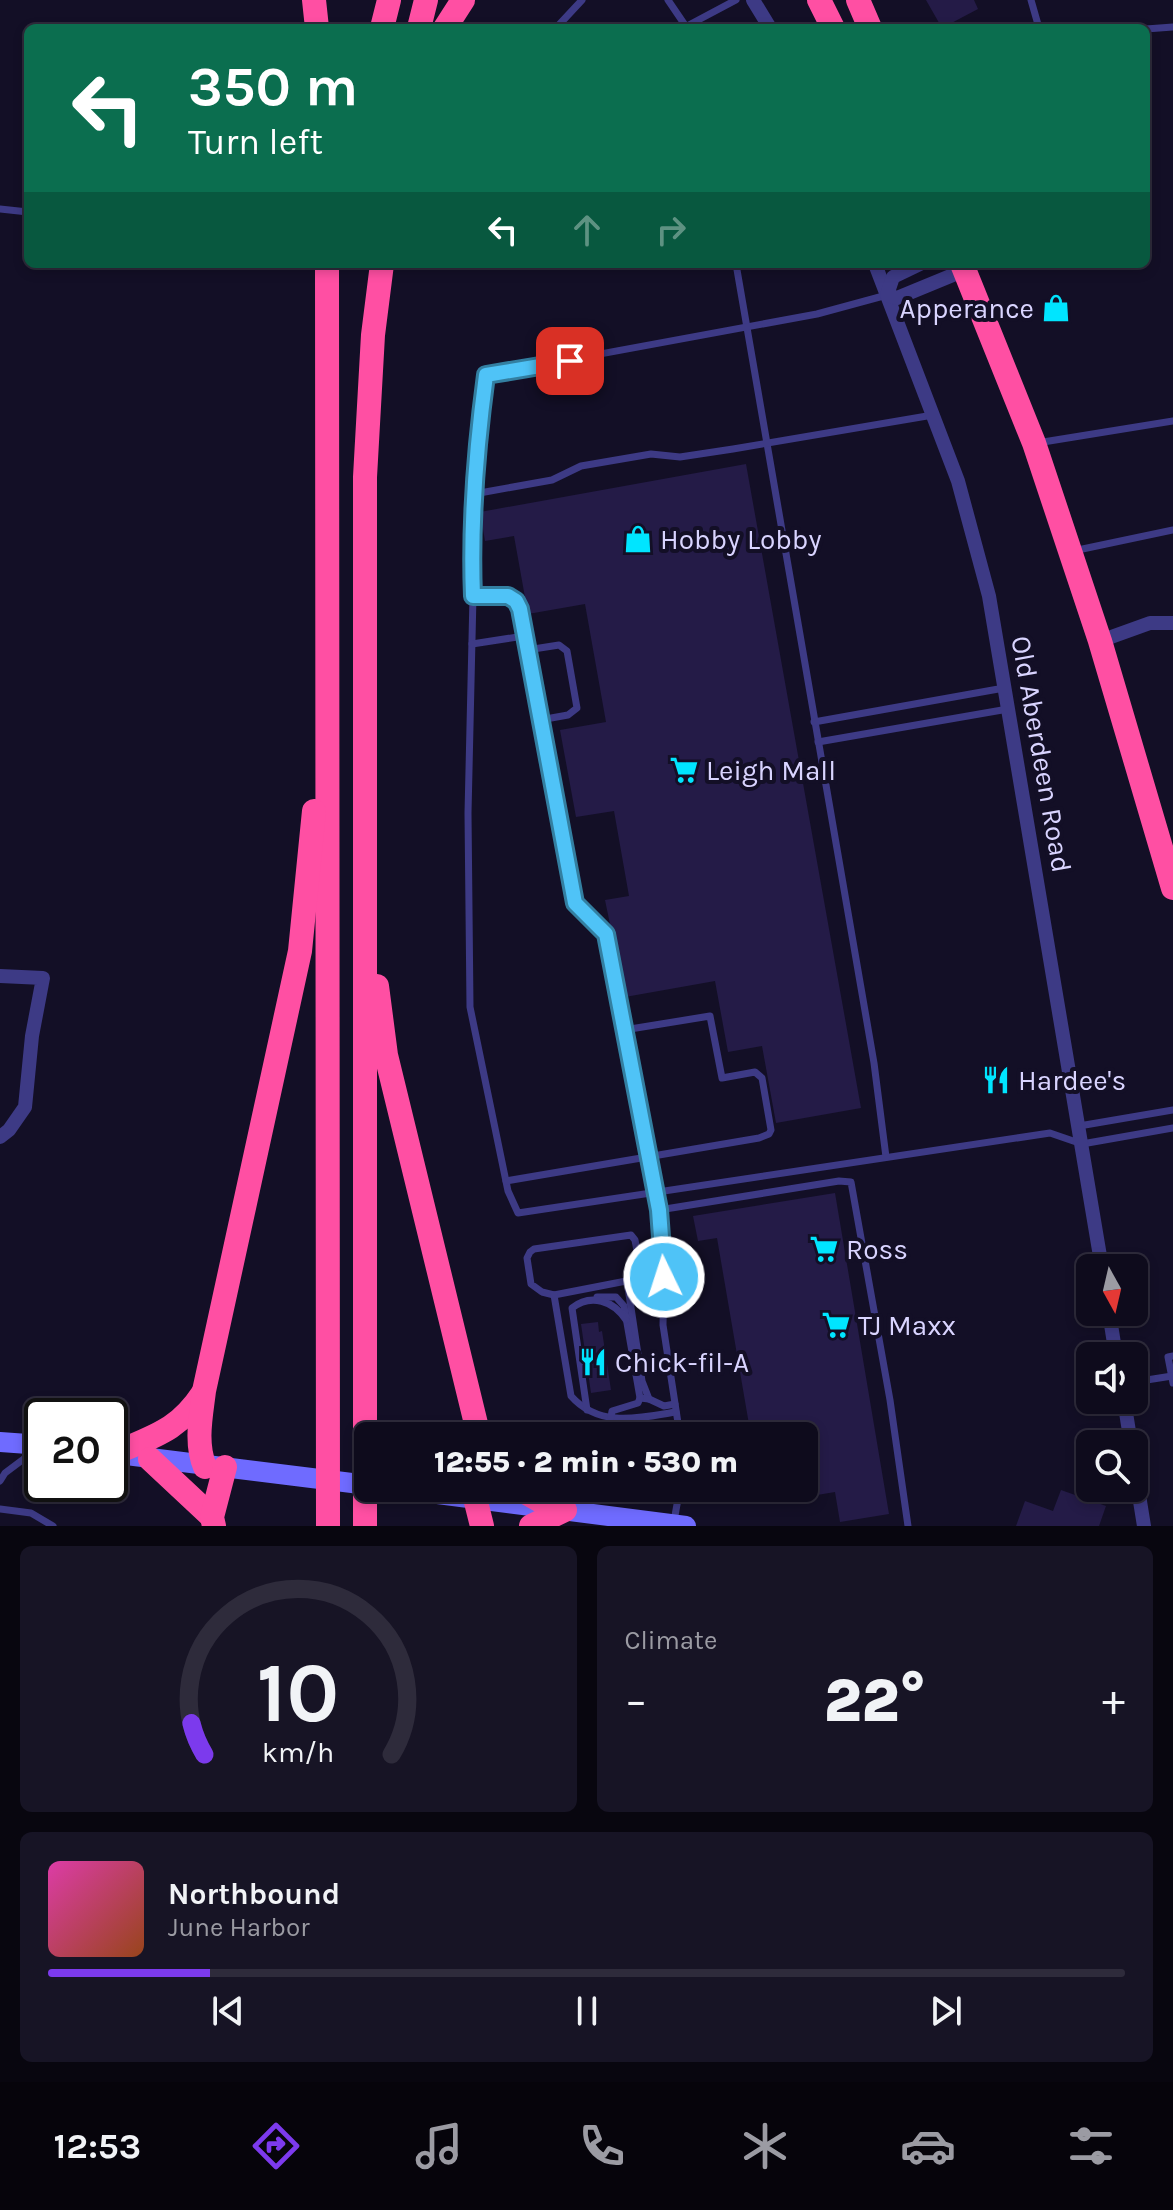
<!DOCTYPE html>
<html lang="en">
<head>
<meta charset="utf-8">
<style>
	body { margin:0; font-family:Karla,sans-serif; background:#171425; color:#f1f3f6; height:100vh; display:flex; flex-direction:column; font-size:30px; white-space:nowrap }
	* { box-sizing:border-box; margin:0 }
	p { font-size:26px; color:#9b9ba3 }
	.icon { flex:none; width:44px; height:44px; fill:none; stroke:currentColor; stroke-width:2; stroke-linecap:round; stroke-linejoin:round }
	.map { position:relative; height:1526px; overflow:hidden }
	.details { display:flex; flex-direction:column; gap:20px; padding:20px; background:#08060f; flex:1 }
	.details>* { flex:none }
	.hud { position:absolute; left:24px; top:24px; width:1126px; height:244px; border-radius:12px; box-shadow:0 4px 12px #0003,0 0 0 2px #2e2b3b; background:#0b6e4f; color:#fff; overflow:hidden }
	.needle { width:52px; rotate:172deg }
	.fabs { position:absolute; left:1076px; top:1254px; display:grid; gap:16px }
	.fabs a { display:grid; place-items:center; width:72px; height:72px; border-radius:12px; background:#0e0b1c; box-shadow:0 4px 12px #0003,0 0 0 2px #2e2b3b; font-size:40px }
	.speed { position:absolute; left:24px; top:1398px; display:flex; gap:16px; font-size:40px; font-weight:700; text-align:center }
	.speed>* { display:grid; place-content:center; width:104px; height:104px; border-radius:50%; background:#0e0b1c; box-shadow:0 4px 12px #0003,0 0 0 2px #2e2b3b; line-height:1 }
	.speed .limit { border:4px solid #111; border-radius:12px; background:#fff; color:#111 }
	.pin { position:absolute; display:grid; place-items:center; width:68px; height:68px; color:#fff; margin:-34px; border-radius:16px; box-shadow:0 4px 12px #0006 }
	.me { position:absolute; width:88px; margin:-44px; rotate:356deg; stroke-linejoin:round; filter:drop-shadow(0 0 6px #0008) }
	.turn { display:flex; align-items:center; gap:28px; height:168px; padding:0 32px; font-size:36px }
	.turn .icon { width:104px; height:104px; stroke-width:2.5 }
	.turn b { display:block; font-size:56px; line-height:68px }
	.lanes { display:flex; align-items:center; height:76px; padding:0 32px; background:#0003; justify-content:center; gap:40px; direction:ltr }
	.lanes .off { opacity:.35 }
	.big { font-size:60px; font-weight:800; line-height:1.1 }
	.details .tile { flex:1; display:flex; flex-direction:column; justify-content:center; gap:12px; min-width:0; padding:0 28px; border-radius:12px; background:#171425 }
	.details .dial { align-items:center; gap:0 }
	.dial svg { height:208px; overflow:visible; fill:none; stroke:#2e2b3b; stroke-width:7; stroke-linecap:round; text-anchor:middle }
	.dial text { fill:#f1f3f6; stroke:none }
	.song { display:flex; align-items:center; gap:24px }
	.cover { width:96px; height:96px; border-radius:12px; background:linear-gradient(135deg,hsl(320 70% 55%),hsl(20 70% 35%)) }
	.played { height:8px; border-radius:4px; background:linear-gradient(90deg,#7c3aed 15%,#2e2b3b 15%) }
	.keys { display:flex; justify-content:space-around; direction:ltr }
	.heat { display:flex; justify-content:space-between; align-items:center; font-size:44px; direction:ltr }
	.details .tiles { flex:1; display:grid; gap:20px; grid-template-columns:1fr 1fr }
	.tile:last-child { grid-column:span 2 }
	.trip { position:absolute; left:354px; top:1422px; width:464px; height:80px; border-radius:12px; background:#0e0b1c; box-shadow:0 4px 12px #0003,0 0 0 2px #2e2b3b; font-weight:800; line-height:80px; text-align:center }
	.menu { display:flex; height:128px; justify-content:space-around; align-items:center; background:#06040b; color:#9b9ba3 }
	.menu .icon { width:56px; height:56px }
	.menu .selected { color:#7c3aed }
	.menu b { font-size:36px; color:#f1f3f6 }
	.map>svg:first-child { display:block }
	.building { fill:#241b47 }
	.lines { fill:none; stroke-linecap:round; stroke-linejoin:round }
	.lane { stroke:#3d3a85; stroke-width:7 }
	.street { stroke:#3d3a85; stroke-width:14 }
	.secondary { stroke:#6f6bff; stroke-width:20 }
	.highway { stroke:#ff4fa3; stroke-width:24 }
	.route-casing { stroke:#337fa1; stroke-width:20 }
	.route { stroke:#4fc3f7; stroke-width:14 }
	.labels { text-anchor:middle; stroke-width:8; stroke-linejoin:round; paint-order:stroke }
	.poi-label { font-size:28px; fill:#d9d4ff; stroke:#130f26; text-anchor:start }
	.street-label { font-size:28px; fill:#d9d4ff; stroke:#130f26 }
</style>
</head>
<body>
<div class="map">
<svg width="1173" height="1526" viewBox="0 0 1173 1526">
	<rect width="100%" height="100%" fill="#130f26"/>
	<g class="building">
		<path d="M926 0H974L978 9 942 28Z"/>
		<path d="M746 464 861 1108 776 1123 762 1046 728 1052 715 981 625 997 605 900 629 896 614 811 576 817 560 730 606 722 585 604 528 614 514 536 485 541 480 512Z"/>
		<path d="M835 1193 889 1514 840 1522 835 1492 811 1496 804 1463V1436H751L717 1238 698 1241 693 1216Z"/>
		<path d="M598 1322 599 1332 602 1331 611 1390 591 1393 581 1324Z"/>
		<path d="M1061 1490 1106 1506 1099 1526H1016L1025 1501 1053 1511Z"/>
	</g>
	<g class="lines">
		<g class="lane">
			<path d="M668 0 687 28"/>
			<path d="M1031 0 1039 28"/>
			<path d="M687 26 736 0"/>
			<path d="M556 28 582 0"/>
			<path d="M1146 29 1173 27"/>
			<path d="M0 209 28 212"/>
			<path d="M736 264 874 1063 886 1157"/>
			<path d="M1037 443 1173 421"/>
			<path d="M474 494 552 480 581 466 651 454 680 457 733 449 933 415"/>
			<path d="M1073 551 1173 530"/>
			<path d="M473 596 468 813 470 1007 508 1191 518 1213 1050 1133 1082 1144 1173 1128"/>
			<path d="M524 634 575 903 606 934 659 1210"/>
			<path d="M472 644 524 636 516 601 508 596H473C470 522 476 449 486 375L817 314 887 295"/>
			<path d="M527 650 559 645 567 651 577 708 568 715 540 720"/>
			<path d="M814 722 1004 688"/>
			<path d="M818 742 1008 709"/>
			<path d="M1079 1126 1173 1110"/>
			<path d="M506 1181 759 1138 769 1134 771 1130 762 1078 755 1072 722 1078 710 1016 624 1030"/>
			<path d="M642 1278 635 1240 631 1235 534 1249 530 1252 527 1258 531 1284 542 1292 554 1295 652 1276 664 1277"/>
			<path d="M627 1281 642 1381 649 1399 664 1406 675 1404"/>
			<path d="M554 1295 571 1396C599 1428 639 1418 676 1412"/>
			<path d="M597 1297H616L624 1306 640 1398 649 1399"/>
			<path d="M1173 1356 1168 1357 1173 1383"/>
			<path d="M1134 1382 1172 1376"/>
			<path d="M587 1410 572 1308C591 1293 614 1301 626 1320"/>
			<path d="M611 1417 612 1411 638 1403 640 1398"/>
			<path d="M680 1436 663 1325 664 1270 659 1210 839 1181 851 1182 890 1400 908 1526"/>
			<path d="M0 1481 5 1473 37 1449"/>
			<path d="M0 1509 31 1513 53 1526"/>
			<path d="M674 1521 680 1488"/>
		</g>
		<g class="street">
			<path d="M753 0 770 28"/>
			<path d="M875 264 958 481 989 596 1102 1268"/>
			<path d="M920 264 893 277 887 295 897 298 965 270"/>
			<path d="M1100 641 1150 623H1173"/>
			<path d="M0 976 43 978 32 1036 25 1107 9 1130 0 1137"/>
			<path d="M1109 1312 1116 1356"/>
			<path d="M1124 1400 1131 1444"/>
			<path d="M1134 1464 1144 1526"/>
		</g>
		<g class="secondary">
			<path d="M0 1442 42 1445"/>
			<path d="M110 1453 368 1485"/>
			<path d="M391 1488 686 1526"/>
		</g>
		<g class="highway">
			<path d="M314 0 317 28"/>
			<path d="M819 0 833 28"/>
			<path d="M858 0 870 28"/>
			<path d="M382 28 389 0"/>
			<path d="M419 28 426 0"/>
			<path d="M445 28 463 0"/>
			<path d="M327 264 328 1526"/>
			<path d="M962 264 1034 443 1100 641 1173 888"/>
			<path d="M377 986 386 1055 479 1436"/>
			<path d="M113 1454C154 1436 178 1431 203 1393"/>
			<path d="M150 1459 212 1517"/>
			<path d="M205 1467C195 1443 201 1416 204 1391L300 951 314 811"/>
			<path d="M518 1488 553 1508"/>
			<path d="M475 1498 482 1526"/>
			<path d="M214 1526 212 1517 225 1467"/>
			<path d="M365 1526V477L373 335 382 264"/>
			<path d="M531 1526 565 1510"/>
		</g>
	</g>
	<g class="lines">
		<defs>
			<path id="route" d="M570 361 486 375C476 449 470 522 473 596H508L516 601 520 609 575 903 606 934 659 1210 664 1277"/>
		</defs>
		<use href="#route" class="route-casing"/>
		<use href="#route" class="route"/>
	</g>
	<defs>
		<symbol id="shop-bare" viewBox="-9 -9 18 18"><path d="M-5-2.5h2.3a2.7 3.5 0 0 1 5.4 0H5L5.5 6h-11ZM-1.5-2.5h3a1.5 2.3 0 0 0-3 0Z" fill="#00e5ff" stroke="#130f26" stroke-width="2.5" paint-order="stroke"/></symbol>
		<symbol id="supermarket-bare" viewBox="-9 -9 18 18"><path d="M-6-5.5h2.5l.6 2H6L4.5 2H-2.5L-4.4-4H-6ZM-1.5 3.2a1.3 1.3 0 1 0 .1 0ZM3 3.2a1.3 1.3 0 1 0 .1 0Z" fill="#00e5ff" stroke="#130f26" stroke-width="2.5" paint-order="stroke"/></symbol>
		<symbol id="restaurant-bare" viewBox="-9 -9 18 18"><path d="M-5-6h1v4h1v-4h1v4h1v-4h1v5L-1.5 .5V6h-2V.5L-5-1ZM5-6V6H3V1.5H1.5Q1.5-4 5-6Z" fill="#00e5ff" stroke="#130f26" stroke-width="2.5" paint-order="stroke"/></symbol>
	</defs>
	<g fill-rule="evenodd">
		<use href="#shop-bare" x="1036" y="288" width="40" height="40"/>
		<use href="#shop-bare" x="618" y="519" width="40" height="40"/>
		<use href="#supermarket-bare" x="664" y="750" width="40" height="40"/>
		<use href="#restaurant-bare" x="976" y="1060" width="40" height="40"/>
		<use href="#supermarket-bare" x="804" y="1229" width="40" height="40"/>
		<use href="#supermarket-bare" x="816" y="1305" width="40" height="40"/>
		<use href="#restaurant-bare" x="573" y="1342" width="40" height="40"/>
	</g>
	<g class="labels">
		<g class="poi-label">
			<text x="1034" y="318" text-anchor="end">Apperance</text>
			<text x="660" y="549">Hobby Lobby</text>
			<text x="706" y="780">Leigh Mall</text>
			<text x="1018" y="1090">Hardee's</text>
			<text x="846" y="1259">Ross</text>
			<text x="858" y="1335">TJ Maxx</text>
			<text x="615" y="1372">Chick-fil-A</text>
		</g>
		<g class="street-label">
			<text transform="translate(1042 754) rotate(80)" y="10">Old Aberdeen Road</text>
		</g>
	</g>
</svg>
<div class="fabs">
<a><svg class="needle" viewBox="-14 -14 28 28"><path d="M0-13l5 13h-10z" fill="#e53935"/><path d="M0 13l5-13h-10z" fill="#9b9ba3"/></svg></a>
<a><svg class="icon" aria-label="sound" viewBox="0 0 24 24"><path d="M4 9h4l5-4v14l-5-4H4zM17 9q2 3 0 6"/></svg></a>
<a><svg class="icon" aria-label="search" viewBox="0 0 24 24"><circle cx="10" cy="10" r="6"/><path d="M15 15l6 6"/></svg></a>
</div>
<div class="speed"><div class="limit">20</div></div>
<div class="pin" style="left:570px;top:361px;background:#d93025"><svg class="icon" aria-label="arrive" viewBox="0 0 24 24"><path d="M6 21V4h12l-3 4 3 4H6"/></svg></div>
<svg class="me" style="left:664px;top:1277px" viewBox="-20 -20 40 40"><circle r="17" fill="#4fc3f7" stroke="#fff" stroke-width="3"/><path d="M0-11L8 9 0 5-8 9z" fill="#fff"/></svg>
<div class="trip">12:55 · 2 min · 530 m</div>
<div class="hud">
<div class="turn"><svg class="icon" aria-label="left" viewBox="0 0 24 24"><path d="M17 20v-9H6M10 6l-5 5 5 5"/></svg><div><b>350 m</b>Turn left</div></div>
<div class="lanes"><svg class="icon" aria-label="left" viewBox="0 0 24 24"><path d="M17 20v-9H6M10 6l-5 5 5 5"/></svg><svg class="icon off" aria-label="ahead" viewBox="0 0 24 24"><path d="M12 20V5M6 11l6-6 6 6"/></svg><svg class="icon off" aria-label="right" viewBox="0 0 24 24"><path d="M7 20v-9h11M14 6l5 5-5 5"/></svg></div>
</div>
</div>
<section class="details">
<div class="tiles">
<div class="tile dial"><svg viewBox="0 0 100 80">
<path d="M14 69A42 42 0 1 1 86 69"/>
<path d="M14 69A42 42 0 0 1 9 57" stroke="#7c3aed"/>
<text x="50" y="56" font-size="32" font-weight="700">10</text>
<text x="50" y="72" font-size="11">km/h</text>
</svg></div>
<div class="tile"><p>Climate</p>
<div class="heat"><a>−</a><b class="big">22°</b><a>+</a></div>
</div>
<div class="tile">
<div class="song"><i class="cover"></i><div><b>Northbound</b><p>June Harbor</p></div></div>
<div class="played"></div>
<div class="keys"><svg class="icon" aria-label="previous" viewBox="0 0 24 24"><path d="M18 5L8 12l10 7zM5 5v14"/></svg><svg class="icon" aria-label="pause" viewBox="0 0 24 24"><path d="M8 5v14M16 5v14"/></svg><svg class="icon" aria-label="next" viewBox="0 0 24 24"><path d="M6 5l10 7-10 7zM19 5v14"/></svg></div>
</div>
</div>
</section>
<nav class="menu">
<b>12:53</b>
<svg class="icon selected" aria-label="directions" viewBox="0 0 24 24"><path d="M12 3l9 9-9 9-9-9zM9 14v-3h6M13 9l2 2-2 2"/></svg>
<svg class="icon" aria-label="music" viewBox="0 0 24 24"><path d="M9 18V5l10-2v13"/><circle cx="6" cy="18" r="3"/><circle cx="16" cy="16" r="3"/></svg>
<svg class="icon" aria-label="phone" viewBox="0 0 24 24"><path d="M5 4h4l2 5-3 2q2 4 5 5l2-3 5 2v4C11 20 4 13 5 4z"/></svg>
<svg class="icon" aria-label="climate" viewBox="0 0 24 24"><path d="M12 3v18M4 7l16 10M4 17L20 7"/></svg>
<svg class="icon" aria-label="car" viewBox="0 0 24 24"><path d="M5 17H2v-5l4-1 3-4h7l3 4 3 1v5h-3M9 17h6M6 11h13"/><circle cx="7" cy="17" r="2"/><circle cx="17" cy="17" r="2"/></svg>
<svg class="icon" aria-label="filters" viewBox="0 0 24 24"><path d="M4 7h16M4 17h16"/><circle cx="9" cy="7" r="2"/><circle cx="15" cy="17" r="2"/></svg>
</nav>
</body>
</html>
